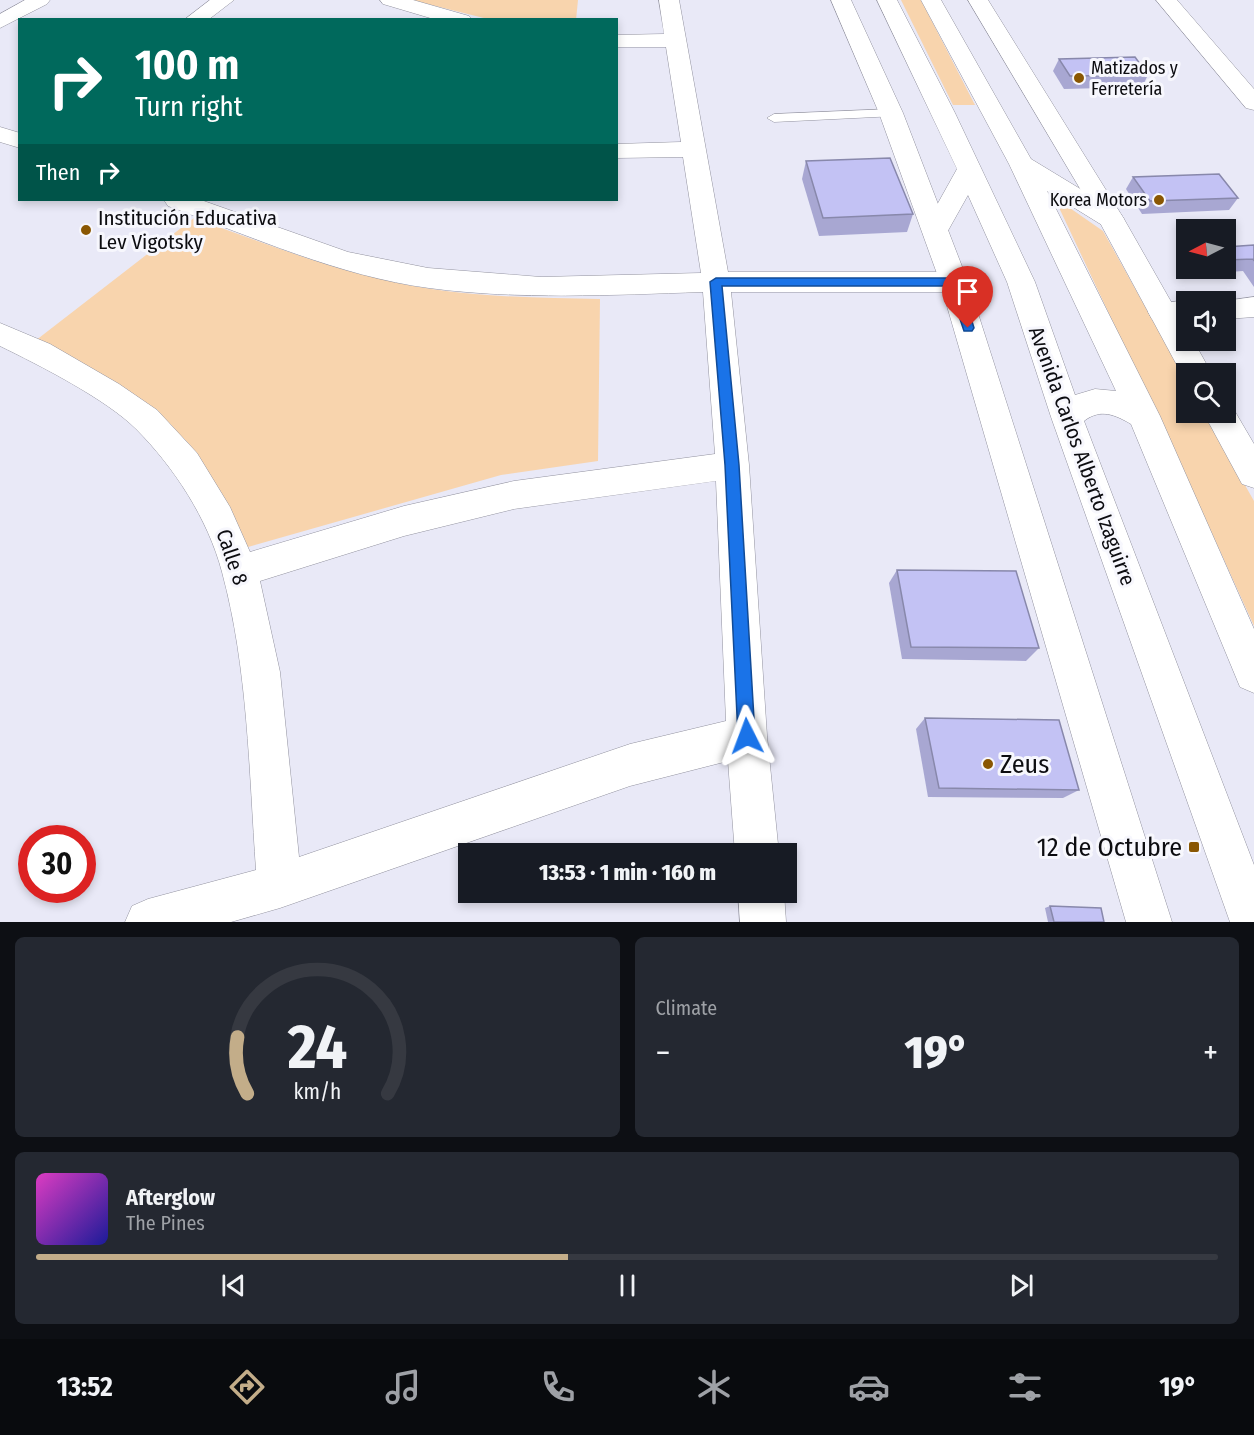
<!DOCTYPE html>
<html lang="en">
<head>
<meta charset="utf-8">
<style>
	body { margin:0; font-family:"Fira Sans Condensed",sans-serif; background:#242831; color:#f1f3f6; height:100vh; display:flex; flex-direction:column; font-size:22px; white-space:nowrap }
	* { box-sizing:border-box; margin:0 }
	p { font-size:20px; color:#9ea1a6 }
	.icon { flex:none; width:33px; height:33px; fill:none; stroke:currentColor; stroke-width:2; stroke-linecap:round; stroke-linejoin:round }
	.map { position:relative; height:922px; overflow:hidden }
	.side { display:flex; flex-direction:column; gap:15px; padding:15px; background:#0d0f14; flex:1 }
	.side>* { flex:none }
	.guide { position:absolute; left:18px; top:18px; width:600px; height:183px; border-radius:0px; box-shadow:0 3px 9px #0003; background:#00695c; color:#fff; overflow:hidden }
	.needle { width:39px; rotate:264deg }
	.fabs { position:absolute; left:1176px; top:219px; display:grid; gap:12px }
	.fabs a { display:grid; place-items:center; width:60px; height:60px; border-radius:0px; background:#171b24; box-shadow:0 3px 9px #0003; font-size:30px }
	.speed { position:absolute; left:18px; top:825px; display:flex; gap:12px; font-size:30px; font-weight:700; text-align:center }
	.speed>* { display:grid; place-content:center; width:78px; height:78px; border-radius:50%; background:#171b24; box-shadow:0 3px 9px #0003; line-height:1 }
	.speed .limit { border:9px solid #d22; background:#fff; color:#111 }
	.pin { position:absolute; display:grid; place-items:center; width:51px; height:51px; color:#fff; margin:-62px -26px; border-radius:50% 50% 50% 0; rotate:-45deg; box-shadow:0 0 6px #0007 }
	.pin .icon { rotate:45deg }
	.me { position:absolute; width:66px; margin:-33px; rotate:357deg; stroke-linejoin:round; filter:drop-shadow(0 0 4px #0008) }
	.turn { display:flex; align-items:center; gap:21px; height:126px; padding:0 18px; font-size:27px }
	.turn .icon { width:78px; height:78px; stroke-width:2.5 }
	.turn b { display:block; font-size:42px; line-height:51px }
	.then { display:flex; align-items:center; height:57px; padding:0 18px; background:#0003; gap:12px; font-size:22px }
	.big { font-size:45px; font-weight:800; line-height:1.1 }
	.side .widget { flex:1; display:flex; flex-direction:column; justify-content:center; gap:9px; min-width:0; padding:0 21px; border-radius:9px; background:#242831 }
	.side .dial { align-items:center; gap:0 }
	.dial svg { height:156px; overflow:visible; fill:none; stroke:#363941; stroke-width:7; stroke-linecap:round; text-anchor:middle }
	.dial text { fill:#f1f3f6; stroke:none }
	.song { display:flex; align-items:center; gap:18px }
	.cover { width:72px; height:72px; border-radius:9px; background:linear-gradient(135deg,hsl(310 70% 55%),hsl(240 70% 35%)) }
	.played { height:6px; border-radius:3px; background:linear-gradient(90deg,#c3ad89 45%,#363941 45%) }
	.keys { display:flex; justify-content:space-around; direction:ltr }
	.heat { display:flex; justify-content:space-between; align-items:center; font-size:33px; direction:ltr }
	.side .tiles { flex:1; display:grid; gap:15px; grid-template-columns:1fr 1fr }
	.widget:last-child { grid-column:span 2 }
	.trip { position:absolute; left:458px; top:843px; width:339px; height:60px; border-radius:0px; background:#171b24; box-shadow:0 3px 9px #0003; font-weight:800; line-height:60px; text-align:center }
	.tab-bar { display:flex; height:96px; justify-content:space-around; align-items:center; background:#090b0e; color:#9ea1a6 }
	.tab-bar .icon { width:42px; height:42px }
	.tab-bar .selected { color:#c3ad89 }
	.tab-bar b { font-size:27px; color:#f1f3f6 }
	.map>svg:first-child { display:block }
	.green { fill:#f8d4ad }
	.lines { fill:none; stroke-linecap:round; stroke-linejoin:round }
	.lane-casing { stroke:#92929f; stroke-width:1 }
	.street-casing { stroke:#92929f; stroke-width:1 }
	.secondary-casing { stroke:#92929f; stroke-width:1 }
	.primary-casing { stroke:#92929f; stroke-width:1 }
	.lane { fill:#fff; fill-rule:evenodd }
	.street { fill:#fff; fill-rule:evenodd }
	.secondary { fill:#fff; fill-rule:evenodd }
	.primary { fill:#fff; fill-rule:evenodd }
	.wall { fill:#a8a7d2 }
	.building { fill:#c3c2f4; stroke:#8888ab; stroke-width:1.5 }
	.route { fill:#1a73e8; stroke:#114b97; stroke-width:1.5 }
	.poi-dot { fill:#8a5703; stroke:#f7f7fd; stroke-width:2 }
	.labels { text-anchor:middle; stroke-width:6; stroke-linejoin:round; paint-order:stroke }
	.far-poi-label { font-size:18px; fill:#0c0c10; stroke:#f7f7fd; text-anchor:start }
	.poi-label { font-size:21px; fill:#0c0c10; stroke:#f7f7fd; text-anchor:start }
	.street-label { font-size:21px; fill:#0c0c10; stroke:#f7f7fd }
	.near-poi-label { font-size:26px; fill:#0c0c10; stroke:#f7f7fd; text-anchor:start }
</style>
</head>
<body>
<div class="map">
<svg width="1254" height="922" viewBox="0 0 1254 922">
	<rect width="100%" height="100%" fill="#e9e9f7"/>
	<g class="green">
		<path d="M411 0H578L576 20 488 19Z"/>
		<path d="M901 0H921L975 105H953Z"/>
		<path d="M1054 197 1103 231 1186 380V412L1204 413 1254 501V626L1200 507Z"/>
		<path d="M194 218C264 243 334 271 408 285 471 297 536 298 600 299L598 461 501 475 248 547 228 504 190 445 143 401 35 341Z"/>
	</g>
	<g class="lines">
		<defs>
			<path id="lane" d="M891 109 898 113 896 116 774 122 767 118 774 114Z"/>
			<g id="street">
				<path d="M25 0H50L47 4 0 28V14Z"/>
				<path d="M210 0H234L208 20H184Z"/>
				<path d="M380 0H413L469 16 472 20H437L383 4Z"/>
				<path d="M659 0H679L728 272H954L964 275 968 282 964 289 954 292H731L749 465 767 736 779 854H735L728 761 630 786 280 908 231 922H125L132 906 148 899 256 870C249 771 248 668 222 572 208 519 174 467 136 429 106 399 39 365 0 346V323L50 344 119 384 157 410 197 453 230 507 250 552 404 506 514 481 715 454 703 292C611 295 520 300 429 288 339 276 253 237 168 206L164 200H201L348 252 428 268 541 277 701 273 683 157 616 158V144L681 142 666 47H616V35L664 34ZM716 481 726 721 630 744 299 857 280 672 260 581 404 536 514 509Z"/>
				<path d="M1156 0H1177L1254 89V110L1246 108Z"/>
				<path d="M0 127 20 133V148L0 142Z"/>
				<path d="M1254 297V317L1226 319V302H1217Z"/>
				<path d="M1186 300 1192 302H1186V320L1162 322 1152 319 1148 312 1152 305Z"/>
				<path d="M738 892H784L786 922H740Z"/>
			</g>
			<g id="secondary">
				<path d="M831 0H851L903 113 968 282 1172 922H1126L940 282 879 113Z"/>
				<path d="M968 0H988L1124 219 1186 328V340H1193L1212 374H1186V382L1098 219Z"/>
				<path d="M1226 402 1230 403 1254 444V488L1242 484 1203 412H1226Z"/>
			</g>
			<path id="primary" d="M877 0H897L955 113 1035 282 1075 395 1095 389 1116 391 1009 164 921 0H941L1031 159 1120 213 1124 219 1120 225 1111 228 1102 225 1047 191 1160 416 1254 629V693L1240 687 1131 424C1115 415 1101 408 1084 421L1254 865V922H1230L1051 417 1007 282 968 195 945 236 936 239 927 236 923 230 957 169Z"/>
		</defs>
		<use href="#lane" class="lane-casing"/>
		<use href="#street" class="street-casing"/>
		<use href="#secondary" class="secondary-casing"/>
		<use href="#primary" class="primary-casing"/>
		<use href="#lane" class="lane"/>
		<use href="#street" class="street"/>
		<use href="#secondary" class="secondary"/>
		<use href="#primary" class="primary"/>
	</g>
	<g class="wall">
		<path d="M1059 59 1148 75 1142 87 1064 89 1053 71Z"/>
		<path d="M806 161 913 214 907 232 819 236 802 179Z"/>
		<path d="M1133 177 1238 198 1229 210 1142 214 1126 189Z"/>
		<path d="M1254 245V287L1243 271 1215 273 1212 268H1226V247Z"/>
		<path d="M897 570 1039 648 1026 661 902 659 889 583Z"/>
		<path d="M925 718 1079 790 1063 798 928 797 916 729Z"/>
		<path d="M1050 906 1104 922H1048L1045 908Z"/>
	</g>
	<g class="building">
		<path d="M1135 57 1148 75 1070 76 1059 59Z"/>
		<path d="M890 158 913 214 823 218 806 161Z"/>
		<path d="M1219 174 1238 198 1150 201 1133 177Z"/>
		<path d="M1254 245V261L1253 259 1226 260V247Z"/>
		<path d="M897 570 1016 571 1039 648 911 647Z"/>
		<path d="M925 718 1059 720 1079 790 939 788Z"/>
		<path d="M1050 906 1101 908 1104 922H1054Z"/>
	</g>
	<path class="route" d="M716 278H954L960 282 974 328 972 331H964L949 286H722L739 465 755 736 753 742 747 744 741 742 738 736 725 465 710 282Z"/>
	<g class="poi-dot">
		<circle cx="1079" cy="78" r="6"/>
		<circle cx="1159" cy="200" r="6"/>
		<circle cx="86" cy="230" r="6"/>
		<circle cx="988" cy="764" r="6"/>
		<rect x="1188" y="841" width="12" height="12" rx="3"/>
	</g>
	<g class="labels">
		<g class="far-poi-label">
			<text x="1091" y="74">Matizados y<tspan x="1091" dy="21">Ferretería</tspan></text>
			<text x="1147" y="206" text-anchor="end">Korea Motors</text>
		</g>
		<g class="poi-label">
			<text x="98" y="225">Institución Educativa<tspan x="98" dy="24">Lev Vigotsky</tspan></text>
		</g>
		<g class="street-label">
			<text transform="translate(1082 456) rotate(70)" y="7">Avenida Carlos Alberto Izaguirre</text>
			<text transform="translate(232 557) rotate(71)" y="7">Calle 8</text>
		</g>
		<g class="near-poi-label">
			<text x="1000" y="773">Zeus</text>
			<text x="1182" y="856" text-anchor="end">12 de Octubre</text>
		</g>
	</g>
</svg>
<div class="fabs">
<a><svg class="needle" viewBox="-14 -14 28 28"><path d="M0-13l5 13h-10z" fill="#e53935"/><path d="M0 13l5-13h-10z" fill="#9ea1a6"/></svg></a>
<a><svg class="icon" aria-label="sound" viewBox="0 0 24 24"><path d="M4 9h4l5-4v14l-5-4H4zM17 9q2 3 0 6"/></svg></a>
<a><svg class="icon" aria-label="search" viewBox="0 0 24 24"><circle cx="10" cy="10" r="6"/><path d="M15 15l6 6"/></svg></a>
</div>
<div class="speed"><div class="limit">30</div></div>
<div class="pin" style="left:968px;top:328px;background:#d93025"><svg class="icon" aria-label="arrive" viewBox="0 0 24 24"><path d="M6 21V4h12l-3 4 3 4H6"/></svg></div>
<svg class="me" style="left:747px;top:736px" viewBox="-20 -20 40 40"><path d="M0-17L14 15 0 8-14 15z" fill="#1a73e8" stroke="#fff" stroke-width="4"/></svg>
<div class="trip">13:53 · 1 min · 160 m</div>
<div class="guide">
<div class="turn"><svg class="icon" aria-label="right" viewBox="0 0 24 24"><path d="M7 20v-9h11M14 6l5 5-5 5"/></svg><div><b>100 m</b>Turn right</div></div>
<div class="then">Then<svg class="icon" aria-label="right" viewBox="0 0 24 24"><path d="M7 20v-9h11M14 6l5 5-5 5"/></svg></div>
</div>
</div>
<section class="side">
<div class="tiles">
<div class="widget dial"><svg viewBox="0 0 100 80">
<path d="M14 69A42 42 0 1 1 86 69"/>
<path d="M14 69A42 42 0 0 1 9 40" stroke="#c3ad89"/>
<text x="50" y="56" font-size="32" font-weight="700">24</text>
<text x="50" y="72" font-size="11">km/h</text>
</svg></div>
<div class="widget"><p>Climate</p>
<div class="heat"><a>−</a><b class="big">19°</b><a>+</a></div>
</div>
<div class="widget">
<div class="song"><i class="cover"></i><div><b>Afterglow</b><p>The Pines</p></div></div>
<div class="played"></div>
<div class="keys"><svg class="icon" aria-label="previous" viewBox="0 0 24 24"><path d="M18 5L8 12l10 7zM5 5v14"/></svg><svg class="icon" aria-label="pause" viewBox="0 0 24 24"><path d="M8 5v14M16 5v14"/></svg><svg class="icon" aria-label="next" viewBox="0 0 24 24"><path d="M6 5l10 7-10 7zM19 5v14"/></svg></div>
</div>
</div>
</section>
<nav class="tab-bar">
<b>13:52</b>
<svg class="icon selected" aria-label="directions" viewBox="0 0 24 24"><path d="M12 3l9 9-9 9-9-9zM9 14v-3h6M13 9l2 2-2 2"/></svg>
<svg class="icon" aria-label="music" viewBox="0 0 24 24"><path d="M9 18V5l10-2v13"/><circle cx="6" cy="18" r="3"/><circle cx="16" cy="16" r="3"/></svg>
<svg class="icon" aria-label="phone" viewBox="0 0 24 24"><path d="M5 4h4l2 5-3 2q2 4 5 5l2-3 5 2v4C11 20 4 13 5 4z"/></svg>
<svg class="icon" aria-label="climate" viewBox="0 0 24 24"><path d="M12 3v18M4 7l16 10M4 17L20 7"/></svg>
<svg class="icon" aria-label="car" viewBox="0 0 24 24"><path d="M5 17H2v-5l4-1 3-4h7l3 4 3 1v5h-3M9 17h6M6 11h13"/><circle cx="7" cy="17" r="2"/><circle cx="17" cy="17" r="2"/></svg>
<svg class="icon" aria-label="filters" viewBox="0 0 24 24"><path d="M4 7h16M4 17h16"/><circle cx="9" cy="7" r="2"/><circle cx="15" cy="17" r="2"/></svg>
<b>19°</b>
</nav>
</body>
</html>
